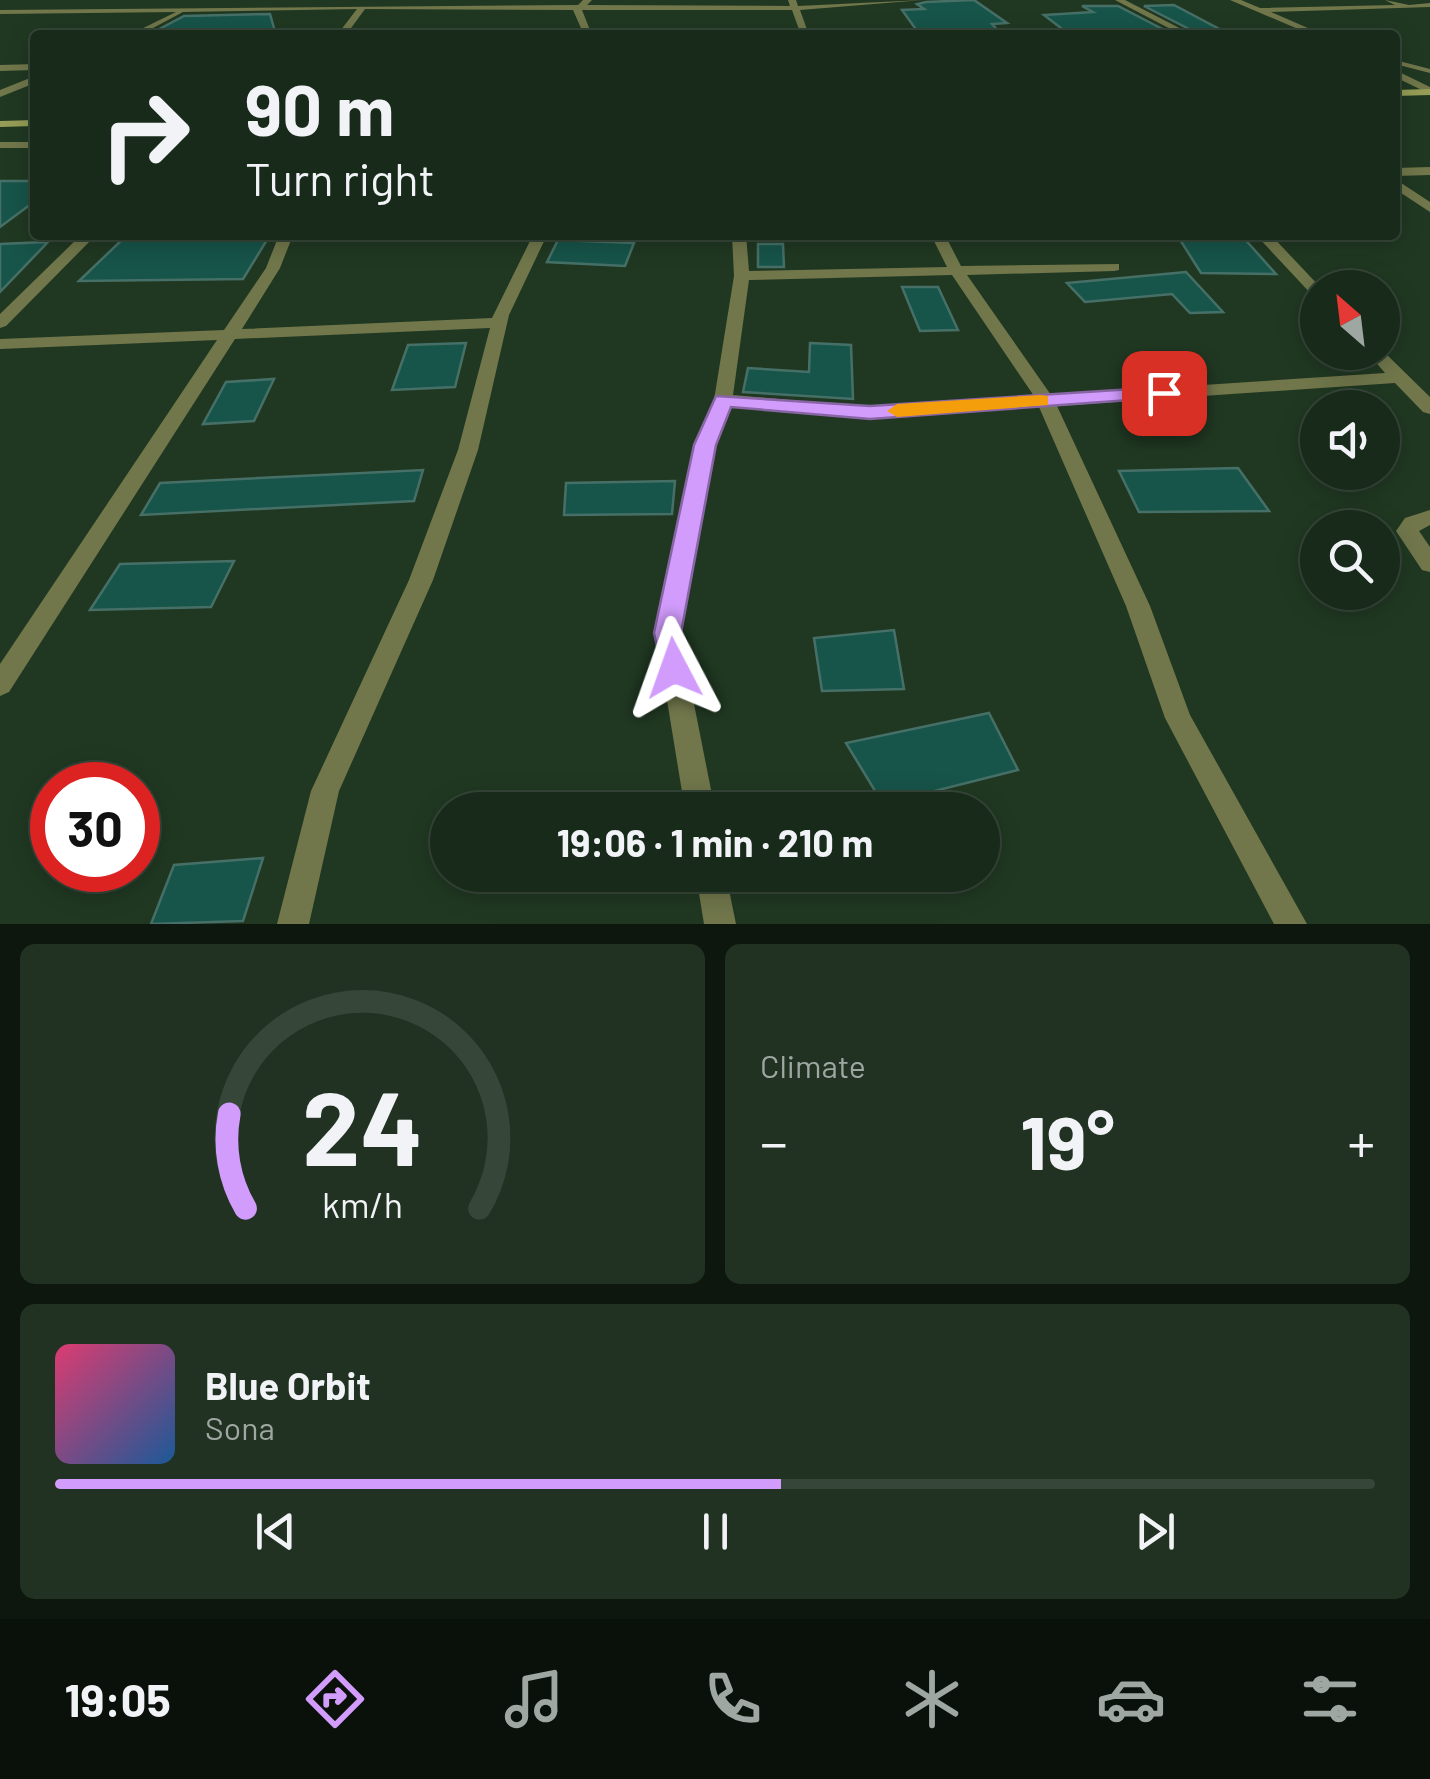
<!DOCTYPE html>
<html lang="en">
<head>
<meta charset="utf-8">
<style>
	body { margin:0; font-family:Barlow,sans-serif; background:#213223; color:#f1f3f6; height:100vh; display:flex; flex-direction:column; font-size:38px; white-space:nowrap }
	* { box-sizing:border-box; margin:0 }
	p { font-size:32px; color:#9fa7a2 }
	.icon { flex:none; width:55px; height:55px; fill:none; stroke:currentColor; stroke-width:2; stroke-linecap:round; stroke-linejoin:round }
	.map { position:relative; height:924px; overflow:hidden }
	.panel { display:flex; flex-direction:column; gap:20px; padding:20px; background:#0d170e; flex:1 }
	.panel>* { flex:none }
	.hud { position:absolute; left:30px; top:30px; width:1370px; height:210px; border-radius:10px; box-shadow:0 5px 25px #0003,0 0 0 2px #364639; background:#182a1a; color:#f1f3f6; overflow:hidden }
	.needle { width:65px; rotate:332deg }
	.tools { position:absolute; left:1300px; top:270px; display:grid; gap:20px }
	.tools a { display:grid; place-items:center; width:100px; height:100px; border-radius:50%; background:#182a1a; box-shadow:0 5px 25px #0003,0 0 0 2px #364639; font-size:50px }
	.speed { position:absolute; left:30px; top:762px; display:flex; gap:20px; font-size:50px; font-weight:700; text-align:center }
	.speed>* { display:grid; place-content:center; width:130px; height:130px; border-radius:50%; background:#182a1a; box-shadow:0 5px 25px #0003,0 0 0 2px #364639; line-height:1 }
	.speed .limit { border:15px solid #d22; background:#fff; color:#111 }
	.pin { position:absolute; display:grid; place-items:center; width:85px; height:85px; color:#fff; margin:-42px; border-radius:20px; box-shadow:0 5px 15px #0006 }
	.me { position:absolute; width:110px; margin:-55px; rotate:356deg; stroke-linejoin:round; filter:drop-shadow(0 0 8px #0008) }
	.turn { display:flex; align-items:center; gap:35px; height:210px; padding:0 50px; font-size:45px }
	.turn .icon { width:130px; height:130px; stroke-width:2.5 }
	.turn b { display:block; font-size:70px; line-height:85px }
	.big { font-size:75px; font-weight:700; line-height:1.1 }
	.panel .card { flex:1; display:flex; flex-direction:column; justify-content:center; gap:15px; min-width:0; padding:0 35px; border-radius:15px; background:#213223 }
	.panel .dial { align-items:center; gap:0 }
	.dial svg { height:260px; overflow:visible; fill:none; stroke:#364639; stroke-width:7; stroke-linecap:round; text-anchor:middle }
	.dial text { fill:#f1f3f6; stroke:none }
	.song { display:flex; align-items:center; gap:30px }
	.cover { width:120px; height:120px; border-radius:15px; background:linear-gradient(135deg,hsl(340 70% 55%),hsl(210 70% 35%)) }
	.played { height:10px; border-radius:5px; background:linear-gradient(90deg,#d29cfd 55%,#364639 55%) }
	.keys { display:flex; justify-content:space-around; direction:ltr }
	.heat { display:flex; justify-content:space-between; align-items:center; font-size:55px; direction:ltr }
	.panel .tiles { flex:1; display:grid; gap:20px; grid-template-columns:1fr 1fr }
	.card:last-child { grid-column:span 2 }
	.trip { position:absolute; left:430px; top:792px; width:570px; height:100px; border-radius:50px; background:#182a1a; box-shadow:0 5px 25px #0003,0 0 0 2px #364639; font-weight:700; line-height:100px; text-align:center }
	.tabs { display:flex; height:160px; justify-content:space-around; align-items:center; background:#0a110a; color:#9fa7a2 }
	.tabs .icon { width:70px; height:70px }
	.tabs .current { color:#d29cfd }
	.tabs b { font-size:45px; color:#f1f3f6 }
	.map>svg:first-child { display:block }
	.building { fill:#175449; stroke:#467067; stroke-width:2.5 }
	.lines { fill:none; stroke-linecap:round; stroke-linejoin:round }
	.lane { fill:#71774b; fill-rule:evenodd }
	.street { fill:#71774b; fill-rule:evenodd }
	.secondary { fill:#959d56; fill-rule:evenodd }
	.route { fill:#d29cfd; stroke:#8865a4; stroke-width:2.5 }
	.slow { fill:#f59e0b }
</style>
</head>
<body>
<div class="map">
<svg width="1430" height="924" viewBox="0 0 1430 924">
	<rect width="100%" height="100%" fill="#203822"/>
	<g class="building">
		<path d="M974 0 1007 23 992 24 1002 35H920L902 10 924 9 917 4 926 2Z"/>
		<path d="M1174 5 1223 31 1195 32 1144 6Z"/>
		<path d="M1082 6H1118L1174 35H1070L1044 15 1093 12Z"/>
		<path d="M270 14 276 35H148L184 16Z"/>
		<path d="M0 181H35V201L0 227Z"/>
		<path d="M127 235H270L243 279 79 281Z"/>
		<path d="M1177 235H1241L1276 274 1201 273Z"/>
		<path d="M558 240 634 243 625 266 547 262Z"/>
		<path d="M48 242 0 292V244Z"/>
		<path d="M758 244H783L784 267H758Z"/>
		<path d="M1186 272 1223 312 1190 313 1172 294 1085 302 1067 283Z"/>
		<path d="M902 287H938L958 330 920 331Z"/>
		<path d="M466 343 455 387 392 390 408 345Z"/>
		<path d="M810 343 851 345 853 399 743 392 748 368 809 372Z"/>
		<path d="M274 379 254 421 203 424 226 382Z"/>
		<path d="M1238 468 1269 511 1139 512 1119 471Z"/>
		<path d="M423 470 414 501 141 515 160 483Z"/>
		<path d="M675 481 672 514 564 515 566 483Z"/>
		<path d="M234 561 211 607 90 610 120 564Z"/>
		<path d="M894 630 904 689 822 691 814 638Z"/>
		<path d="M989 713 1018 770 883 804 846 743Z"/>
		<path d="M263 858 243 921 151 924 174 865Z"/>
	</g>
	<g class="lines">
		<g class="lane">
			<path d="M1395 60 1430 69V73L1395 64Z"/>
			<path d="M0 142H28L32 145 28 148H0Z"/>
		</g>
		<g class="street">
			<path d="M583 0H592L587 5 790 6 788 0H796L798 6 923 0 800 10 809 35H801L792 10H582L592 35H584L573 10 365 9 346 35H337L357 9 183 12 140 35H129L176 12 0 14V10L578 5Z"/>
			<path d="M1115 0H1125L1193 35H1182Z"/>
			<path d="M1230 0H1241L1260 8 1395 5 1385 0 1409 5 1430 3V7L1271 12 1324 35H1312Z"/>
			<path d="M35 64V70L0 71V65Z"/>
			<path d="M1395 70 1430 87V94L1395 77Z"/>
			<path d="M35 76V83L0 97V90Z"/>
			<path d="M1430 167V175L1395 176V168Z"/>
			<path d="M1395 179 1430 202V212L1395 189Z"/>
			<path d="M81 235H96L6 326 0 328V314Z"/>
			<path d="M279 235H293L280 268 242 329 492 318 533 235H547L509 315 478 450 433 580 339 791 309 924H277L311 791 409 580 458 450 490 328 235 339 9 692 0 696V664L217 340 0 349V339L224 330 266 268Z"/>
			<path d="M732 235H746L749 271 947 267 931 235H945L961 266 1119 264V270L1114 271 967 275 1051 395 1385 373 1367 352H1382V350L1430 397V414L1423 412 1395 383 1057 406 1150 606 1190 715 1307 924H1274L1165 718 1126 606 1039 407 870 419 730 406 715 445 680 633 715 810H685L656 633 695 445 714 400 734 276ZM952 275 1034 396 870 407 733 395 749 280Z"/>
			<path d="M1256 235H1271L1321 288H1318V298L1313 296Z"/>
			<path d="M1430 510V525L1419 531 1430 547V572L1422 570 1396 531 1405 518Z"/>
			<path d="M696 875H726L736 924H704Z"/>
		</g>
		<g class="secondary">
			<path d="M1430 89V95L1395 96V90Z"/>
			<path d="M35 120V126L0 127V121Z"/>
		</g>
	</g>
	<path class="route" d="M1164 387 1174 393 1171 397 870 419 731 407 716 445 681 633 688 668 684 677H664L654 633 694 445 716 396 870 406Z"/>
	<path class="slow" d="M1041 395 1048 396V405L897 417 887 411 897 404Z"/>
</svg>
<div class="tools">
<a><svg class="needle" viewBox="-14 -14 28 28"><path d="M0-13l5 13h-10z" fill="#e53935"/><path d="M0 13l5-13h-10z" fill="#9fa7a2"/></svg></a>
<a><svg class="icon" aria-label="sound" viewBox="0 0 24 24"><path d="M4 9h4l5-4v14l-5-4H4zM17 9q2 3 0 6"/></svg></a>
<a><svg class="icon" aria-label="search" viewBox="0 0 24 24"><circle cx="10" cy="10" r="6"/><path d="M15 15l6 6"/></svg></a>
</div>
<div class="speed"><div class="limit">30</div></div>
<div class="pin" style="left:1164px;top:393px;background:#d93025"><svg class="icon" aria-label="arrive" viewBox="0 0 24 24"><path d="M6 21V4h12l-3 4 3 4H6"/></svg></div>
<svg class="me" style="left:674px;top:668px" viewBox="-20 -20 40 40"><path d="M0-17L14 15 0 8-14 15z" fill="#d29cfd" stroke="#fff" stroke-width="4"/></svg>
<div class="trip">19:06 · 1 min · 210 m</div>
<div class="hud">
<div class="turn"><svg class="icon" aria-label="right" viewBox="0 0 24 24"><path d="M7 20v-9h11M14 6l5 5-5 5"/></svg><div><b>90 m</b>Turn right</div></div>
</div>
</div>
<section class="panel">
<div class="tiles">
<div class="card dial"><svg viewBox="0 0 100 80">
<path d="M14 69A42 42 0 1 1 86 69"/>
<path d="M14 69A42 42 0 0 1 9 40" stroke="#d29cfd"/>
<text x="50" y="56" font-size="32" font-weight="700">24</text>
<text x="50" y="72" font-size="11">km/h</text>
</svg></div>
<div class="card"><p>Climate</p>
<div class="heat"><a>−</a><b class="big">19°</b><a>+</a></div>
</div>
<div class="card">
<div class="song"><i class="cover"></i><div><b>Blue Orbit</b><p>Sona</p></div></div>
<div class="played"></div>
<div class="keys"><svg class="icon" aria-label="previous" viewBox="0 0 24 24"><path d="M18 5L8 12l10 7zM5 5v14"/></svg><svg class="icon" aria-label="pause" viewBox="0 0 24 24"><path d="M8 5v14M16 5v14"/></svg><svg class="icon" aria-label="next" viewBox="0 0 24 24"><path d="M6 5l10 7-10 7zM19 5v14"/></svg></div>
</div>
</div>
</section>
<nav class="tabs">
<b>19:05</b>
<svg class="icon current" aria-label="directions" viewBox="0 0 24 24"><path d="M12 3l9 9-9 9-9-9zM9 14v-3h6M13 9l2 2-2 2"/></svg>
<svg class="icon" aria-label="music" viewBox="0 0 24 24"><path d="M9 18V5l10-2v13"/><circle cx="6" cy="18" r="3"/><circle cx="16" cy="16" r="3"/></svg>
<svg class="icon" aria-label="phone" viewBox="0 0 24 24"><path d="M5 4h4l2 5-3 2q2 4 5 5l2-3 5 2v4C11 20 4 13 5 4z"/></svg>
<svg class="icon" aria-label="climate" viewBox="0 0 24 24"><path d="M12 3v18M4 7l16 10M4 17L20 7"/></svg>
<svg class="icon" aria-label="car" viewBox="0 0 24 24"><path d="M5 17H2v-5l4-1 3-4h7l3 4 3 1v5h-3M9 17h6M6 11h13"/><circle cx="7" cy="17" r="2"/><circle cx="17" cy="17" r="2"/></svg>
<svg class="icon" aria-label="filters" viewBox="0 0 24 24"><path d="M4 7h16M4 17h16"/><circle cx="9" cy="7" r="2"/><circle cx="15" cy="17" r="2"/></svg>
</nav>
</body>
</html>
